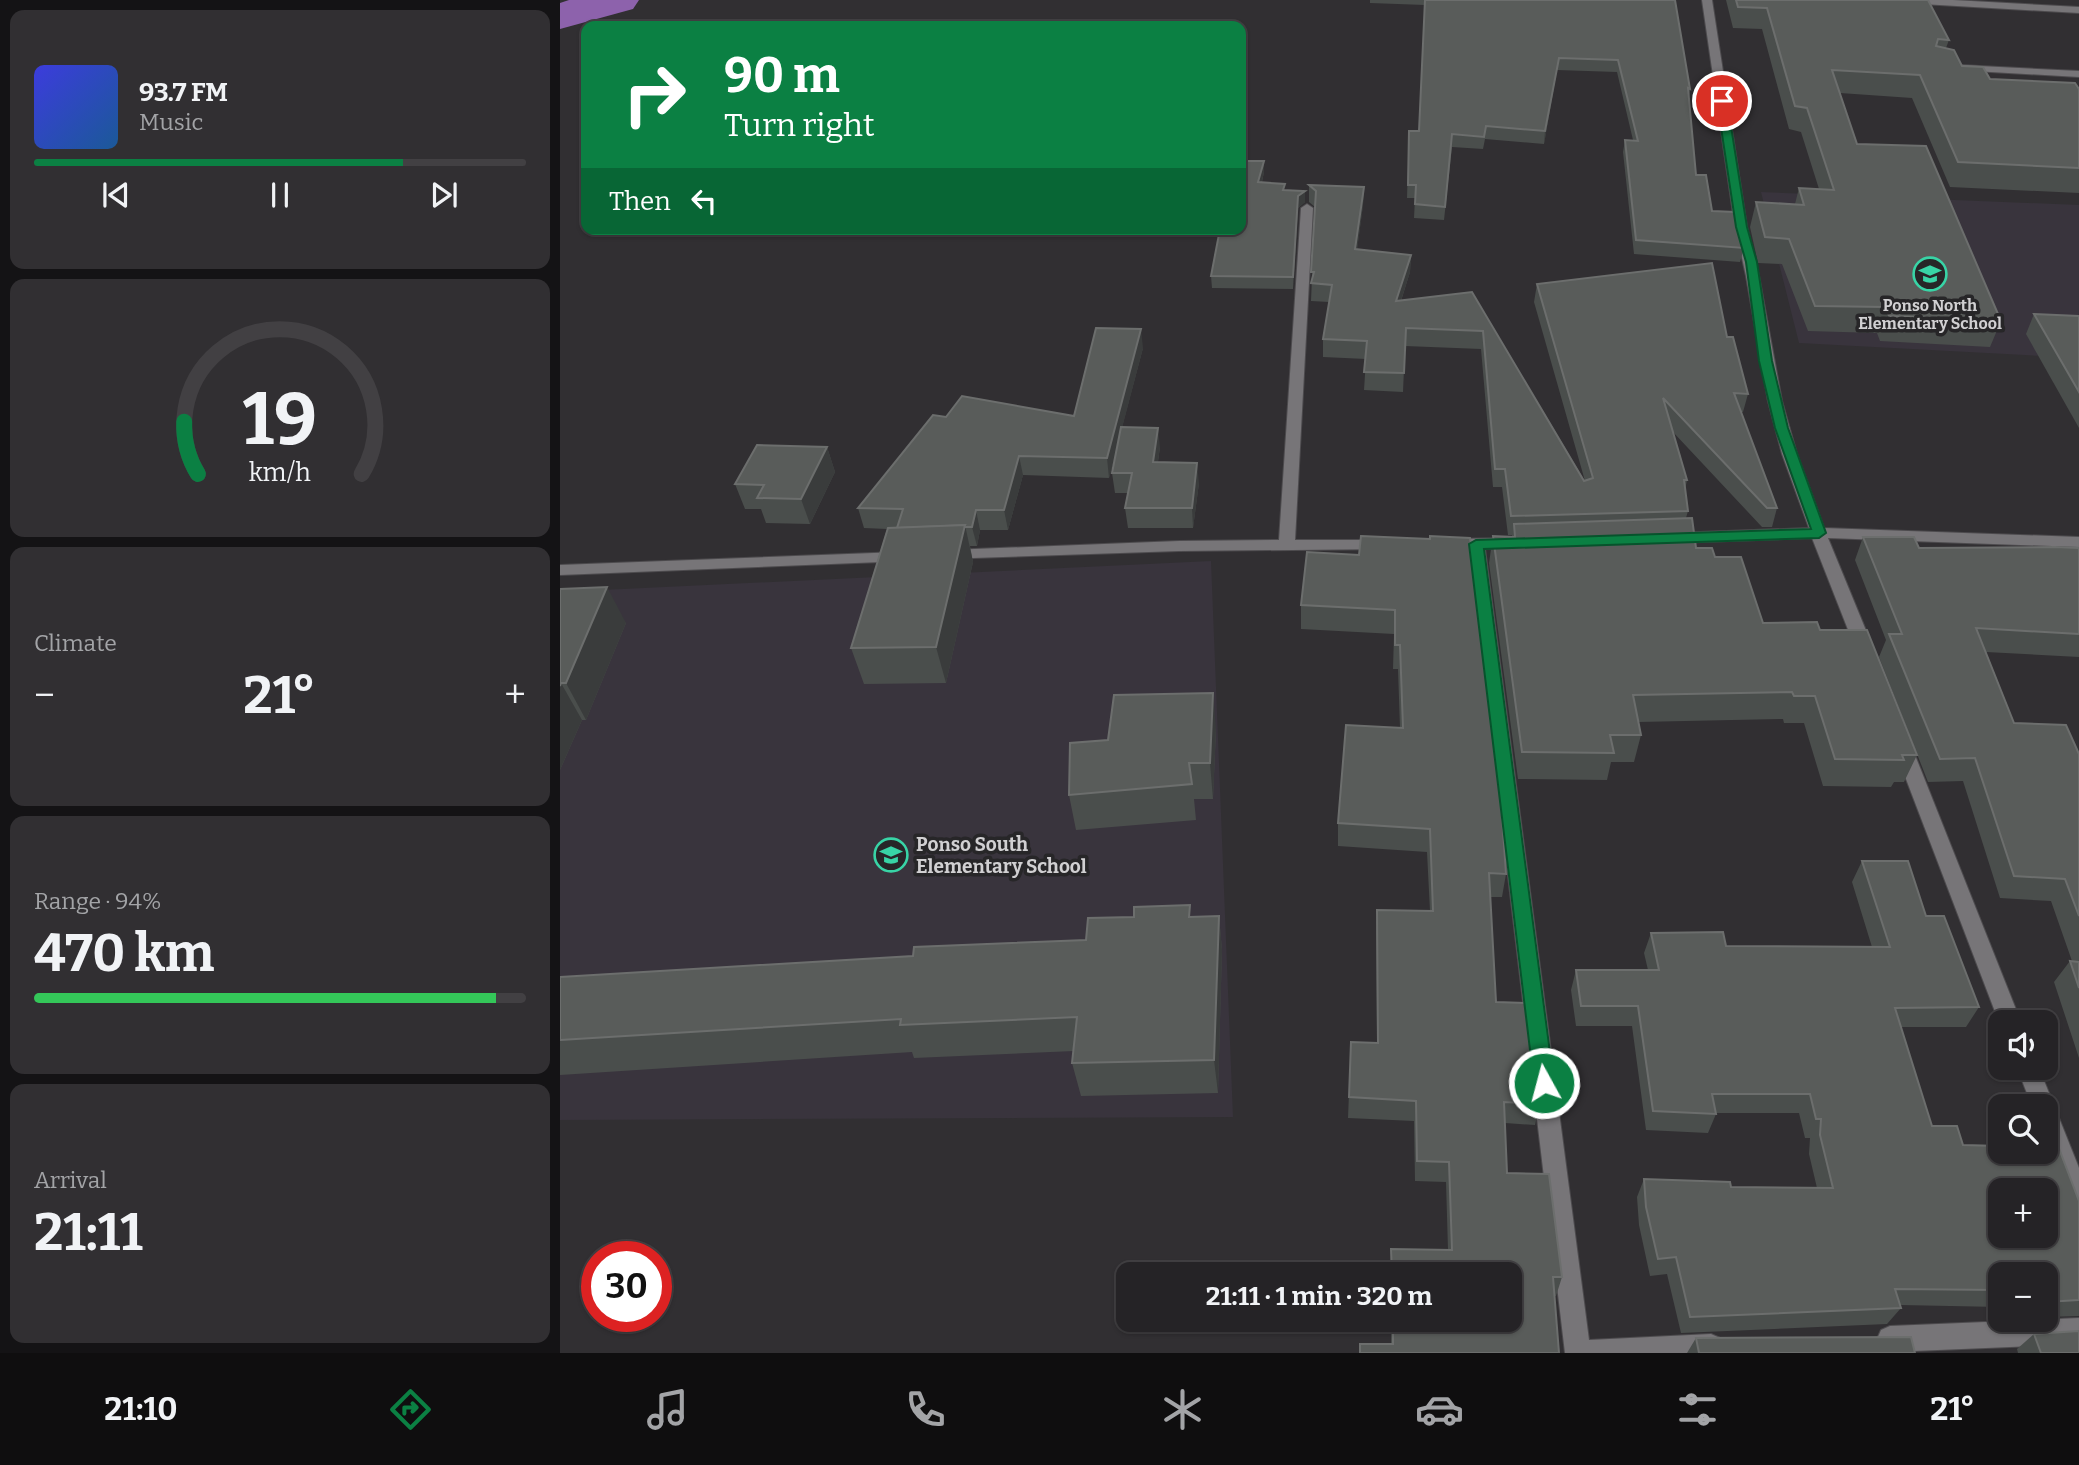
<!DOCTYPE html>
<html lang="en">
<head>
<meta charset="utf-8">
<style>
	body { margin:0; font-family:Bitter,serif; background:#312f32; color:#f1f3f6; height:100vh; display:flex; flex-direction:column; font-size:26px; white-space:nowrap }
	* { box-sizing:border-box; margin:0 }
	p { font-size:23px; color:#a3a4a7 }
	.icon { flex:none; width:38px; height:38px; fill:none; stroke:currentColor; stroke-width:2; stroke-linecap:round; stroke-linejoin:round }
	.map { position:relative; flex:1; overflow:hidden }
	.drawer { display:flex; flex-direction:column; gap:10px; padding:10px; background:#141315; width:560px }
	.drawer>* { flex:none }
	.hud { position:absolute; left:21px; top:21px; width:665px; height:214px; border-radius:14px; box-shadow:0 2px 5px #0004,0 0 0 2px #424043; background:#0b8043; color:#fff; overflow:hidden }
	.tools { position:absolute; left:1428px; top:1010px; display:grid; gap:14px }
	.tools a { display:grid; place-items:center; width:70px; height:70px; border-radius:14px; background:#252326; box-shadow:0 2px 5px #0004,0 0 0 2px #424043; font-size:35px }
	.speed { position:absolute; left:21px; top:1241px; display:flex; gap:14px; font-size:35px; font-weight:700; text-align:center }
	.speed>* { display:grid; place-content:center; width:91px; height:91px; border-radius:50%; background:#252326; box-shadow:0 2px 5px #0004,0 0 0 2px #424043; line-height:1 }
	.speed .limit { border:10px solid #d22; background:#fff; color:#111 }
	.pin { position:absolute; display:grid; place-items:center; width:60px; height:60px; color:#fff; margin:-30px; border:4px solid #fff; border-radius:50%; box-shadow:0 2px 7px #0007 }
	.me { position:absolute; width:77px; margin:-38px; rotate:353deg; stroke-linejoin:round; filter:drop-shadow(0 0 5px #0008) }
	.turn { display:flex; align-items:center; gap:24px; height:147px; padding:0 28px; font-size:32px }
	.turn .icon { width:91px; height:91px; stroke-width:2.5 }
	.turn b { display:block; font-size:49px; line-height:60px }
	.then { display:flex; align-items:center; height:66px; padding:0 28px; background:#0003; gap:14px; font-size:26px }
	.big { font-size:52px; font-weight:700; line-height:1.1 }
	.drawer .tile { flex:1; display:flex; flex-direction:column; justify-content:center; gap:10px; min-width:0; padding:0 24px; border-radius:14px; background:#312f32 }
	.drawer .dial { align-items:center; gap:0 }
	.dial svg { height:182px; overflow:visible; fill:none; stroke:#424043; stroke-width:7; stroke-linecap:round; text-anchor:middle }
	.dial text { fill:#f1f3f6; stroke:none }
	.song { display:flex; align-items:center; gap:21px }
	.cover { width:84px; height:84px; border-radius:10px; background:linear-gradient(135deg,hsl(240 70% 55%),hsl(210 70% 35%)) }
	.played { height:7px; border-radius:4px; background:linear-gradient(90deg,#0b8043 75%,#424043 75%) }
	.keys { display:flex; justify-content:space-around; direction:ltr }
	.heat { display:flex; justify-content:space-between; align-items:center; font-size:38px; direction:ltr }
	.charge { height:10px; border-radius:5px; background:linear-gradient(90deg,#34c759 94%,#424043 0) }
	.trip { position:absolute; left:556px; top:1262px; width:406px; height:70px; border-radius:14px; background:#252326; box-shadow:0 2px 5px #0004,0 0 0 2px #424043; font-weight:700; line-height:70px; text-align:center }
	.tab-bar { display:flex; height:112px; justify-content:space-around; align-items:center; background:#0f0e0f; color:#a3a4a7 }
	.tab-bar .icon { width:49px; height:49px }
	.tab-bar .current { color:#0b8043 }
	.tab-bar b { font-size:32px; color:#f1f3f6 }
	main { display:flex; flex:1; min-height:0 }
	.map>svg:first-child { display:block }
	.built { fill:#39343d }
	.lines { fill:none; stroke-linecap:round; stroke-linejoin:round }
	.river { fill:#8d62ac; fill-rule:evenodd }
	.minor-casing { stroke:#4d4b4e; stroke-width:2 }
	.minor { fill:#777578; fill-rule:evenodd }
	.wall { fill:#4a4e4c }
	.shaded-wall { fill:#3a3c3c }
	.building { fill:#595c5a; stroke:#6c6e6d; stroke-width:2; fill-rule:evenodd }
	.route { fill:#0b8043; stroke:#07532c; stroke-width:2 }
	.labels { text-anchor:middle; stroke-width:7; stroke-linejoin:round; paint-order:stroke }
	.far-poi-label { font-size:16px; font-weight:bold; fill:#d1d0d2; stroke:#272628 }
	.poi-label { font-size:19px; font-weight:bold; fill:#d1d0d2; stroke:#272628; text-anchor:start }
</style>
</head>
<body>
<main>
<section class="drawer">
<div class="tile">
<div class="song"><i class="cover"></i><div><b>93.7 FM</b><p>Music</p></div></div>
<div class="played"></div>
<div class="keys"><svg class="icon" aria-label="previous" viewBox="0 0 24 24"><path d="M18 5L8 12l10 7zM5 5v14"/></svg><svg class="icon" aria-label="pause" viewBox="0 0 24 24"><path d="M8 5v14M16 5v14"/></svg><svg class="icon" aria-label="next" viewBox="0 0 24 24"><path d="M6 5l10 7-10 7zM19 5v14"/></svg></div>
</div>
<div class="tile dial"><svg viewBox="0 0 100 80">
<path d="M14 69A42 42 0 1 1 86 69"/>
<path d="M14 69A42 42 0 0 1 8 46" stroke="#0b8043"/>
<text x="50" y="56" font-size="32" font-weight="700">19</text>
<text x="50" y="72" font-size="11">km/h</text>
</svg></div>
<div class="tile"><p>Climate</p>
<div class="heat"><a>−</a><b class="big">21°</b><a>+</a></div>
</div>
<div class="tile"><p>Range · 94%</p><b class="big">470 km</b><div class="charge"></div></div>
<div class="tile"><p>Arrival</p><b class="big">21:11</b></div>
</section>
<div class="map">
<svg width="1519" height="1353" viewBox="0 0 1519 1353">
	<rect width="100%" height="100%" fill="#312f32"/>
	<g class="built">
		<path d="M1201 192 1519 205V358L1239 343Z"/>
		<path d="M651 561 673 1117 0 1120V592Z"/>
	</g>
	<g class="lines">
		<path class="river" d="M9 0H79L73 9 0 29V3Z"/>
		<defs>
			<g id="minor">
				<path d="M1142 0H1152L1187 227 1199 276 1222 401 1237 454 1264 528 1519 537V547L1268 538 1314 650 1305 656 1296 650 1252 538 1113 543 1105 538 1113 533 1249 528 1222 454 1208 401 1186 276 1175 227Z"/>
				<path d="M1340 0H1393L1519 7V13L1345 3Z"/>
				<path d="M1400 65 1519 71V77L1396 70 1395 68Z"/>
				<path d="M747 204 753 208 735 540H823L831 545 829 549 619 551 383 559 381 555 389 550 619 541 719 540 741 208Z"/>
				<path d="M956 538 962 539 964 543 962 547 925 549 1029 1340 1151 1334 1160 1338 1164 1347 1161 1353H1005L909 549H889L881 544 889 539Z"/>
				<path d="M340 552 348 557 346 561 0 575V565Z"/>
				<path d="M1342 738 1348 740 1351 745 1461 1022H1440V1024L1439 1022 1333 745 1336 740Z"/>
				<path d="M1457 1068H1479L1519 1168V1210L1511 1206 1486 1142V1106H1472Z"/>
				<path d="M1519 1318V1344L1330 1352 1321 1348 1317 1339 1321 1330 1330 1326Z"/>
			</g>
		</defs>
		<use href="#minor" class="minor-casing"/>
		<use href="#minor" class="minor"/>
	</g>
	<g class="wall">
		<path d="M810 0H1115L1130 89 1129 98 1136 175 1152 211 1184 248 1180 262 1074 254 1063 152 1065 140H1073L1057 72 997 70 984 144 925 139 923 149 892 147 884 220 854 218 855 198H847L849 131H859L865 5 810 3Z"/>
		<path d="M1166 0H1368L1389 40 1386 48 1402 66 1430 79 1519 89V193L1390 187 1352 98 1280 93 1297 144 1441 321 1430 347 1320 341 1317 333 1248 331 1222 264 1198 263 1190 227 1196 202 1235 204 1239 188 1259 189 1241 132 1229 129 1202 29 1173 28Z"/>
		<path d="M704 161V172L702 182 725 190 745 191V202L738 208 733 289 652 288 651 276Z"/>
		<path d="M749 185 804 187 803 205 797 249 851 255 850 272 841 301 912 292 1025 481 974 302 977 284 1167 337 1188 394 1183 412H1181L1217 508 1212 527H1202L1113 432 1127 480 1125 490 1128 511 1126 518 1136 548 1155 557 1203 623 1260 630 1357 755 1344 782H1334L1331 787 1263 786 1244 723H1224L1223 719 1078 722 1081 735 1074 762H1051L1047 780 958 779 929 563 933 536 952 537V535H948L942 487H933L921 349 845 346 843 392 804 390 806 359 763 357V339L769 302 751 301 755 207 749 202Z"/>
		<path d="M1474 314 1519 316V428L1466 334Z"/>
		<path d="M583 348 562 427 600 447 598 462 639 483 633 528H568L565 508 568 493H555L552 473 557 448 549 478 463 475 448 530H420L417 546H410L413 562 386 683 304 684 291 648 327 529 304 528 298 508 386 417 514 416Z"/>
		<path d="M267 447 275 472 250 524 206 523 201 509H185L175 484Z"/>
		<path d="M801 536 869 539 870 536 910 538 939 772 946 874 942 897H930L936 1002 968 1003 980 1104 975 1125 945 1123 947 1173 989 1174 1002 1277 996 1296H994L999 1353H800V1344H831V1320H950V1274H830L831 1249 888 1250 886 1182 855 1181 854 1121 788 1118 791 1042 817 1043 816 932 817 910 870 911 867 852 778 846V823L786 725 840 728 838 669H833L834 634 741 629V605L747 552 799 555Z"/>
		<path d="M1303 537 1359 548H1519V657L1426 652 1454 723 1519 754V1058L1494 982 1510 961H1512L1491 901 1440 898 1403 781 1368 782 1319 657 1326 640 1295 560Z"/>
		<path d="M0 589 66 623 26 720H22L0 770Z"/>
		<path d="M656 729 653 799H634L636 820 516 830 509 795Z"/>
		<path d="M1302 861 1366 916 1419 1007 1406 1027H1341L1372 1126 1403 1145 1519 1201V1316L1486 1317V1274H1440V1307L1340 1305 1341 1308 1327 1324 1121 1333 1107 1274 1090 1276 1079 1225 1077 1197 1084 1179 1171 1187 1257 1188 1249 1154 1250 1138H1245L1239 1113H1156V1114L1148 1133 1086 1130 1072 1026H1016L1011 990 1016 970H1088L1084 953 1091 933 1166 946 1312 947 1292 882Z"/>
		<path d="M659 916 662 950 658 1093 521 1096 512 1063 514 1051 354 1058 352 1052 0 1075V977L353 956 526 940 631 917Z"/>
		<path d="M1474 1334 1519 1353H1458L1457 1349Z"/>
		<path d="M1136 1338 1355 1353H1127Z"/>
	</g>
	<g class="shaded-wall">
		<path d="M999 58 997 70 984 144 985 131Z"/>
		<path d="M704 161V172L699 193 698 182Z"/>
		<path d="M804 187 803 205 795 266V249Z"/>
		<path d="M745 191V202L738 208 733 289 738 196Z"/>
		<path d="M851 255 850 272 835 319 836 301Z"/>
		<path d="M581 329 583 348 549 478 547 458Z"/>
		<path d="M598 428 600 447 595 482 593 462Z"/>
		<path d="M267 447 275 472 250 524 241 499Z"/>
		<path d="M459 456 463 475 448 530 444 510Z"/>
		<path d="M637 463 639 483 633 528 632 508Z"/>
		<path d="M416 510 420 530 417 546 412 527Z"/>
		<path d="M405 525 413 562 386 683 376 647Z"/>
		<path d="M47 587 66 623 26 720 6 683Z"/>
		<path d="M1 683 22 720 0 770V686Z"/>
		<path d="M653 693 656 729 653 799 650 763Z"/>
		<path d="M659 916 662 950 658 1093 654 1060Z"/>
	</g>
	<g class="building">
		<path d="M865 0H1115L1130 89 1128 88 1136 175H1146L1152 211 1175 212 1184 248 1076 240 1065 140 1078 141 1058 60 999 58 985 131 926 126 924 137 892 134 885 207 855 204 856 185H848L849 131H859Z"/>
		<path d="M1176 0H1368L1389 40 1378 39 1376 46 1394 50 1402 66 1423 67 1430 79 1515 83 1519 89V168L1398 162 1360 75 1272 70 1297 144 1366 146 1441 321 1329 316 1326 307 1255 306 1229 239 1205 237 1196 202 1244 205 1239 188 1274 190 1247 108 1235 106 1207 8 1178 7Z"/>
		<path d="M681 161H704L698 182 725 184 723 190 745 191 738 196 733 277 651 276 660 229H681Z"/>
		<path d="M749 185 804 187 795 249 851 255 836 301 912 292 1024 481 1033 478 977 284 1152 263 1167 337H1173L1188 394 1174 393 1217 508H1207L1103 398 1127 480H1124L1128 511 951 516 945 469H935L923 331 846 328 844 373 804 372 807 341 763 339 772 285 751 283 754 272H751L756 191Z"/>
		<path d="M1474 314 1519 316V392Z"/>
		<path d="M536 328 581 329 547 458 459 456 444 510H416L412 527H404L405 525 337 528 343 509 298 508 373 415 386 417 402 396 514 416Z"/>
		<path d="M561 427 598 428 593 462 637 463 632 508H565L572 473H552Z"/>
		<path d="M197 445 267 447 241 499 197 498 204 485 175 484Z"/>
		<path d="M1132 518 1136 548H1152L1155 557H1181L1203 623 1257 622 1260 630H1307L1357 755H1342L1344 760 1275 759 1255 696H1234L1232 692 1073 695 1081 735H1050L1054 753 962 752 933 536 955 537 954 524Z"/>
		<path d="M405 525 376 647 291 648 328 528Z"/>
		<path d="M801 536 870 539V536L910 538 939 772 946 874 929 873 936 1002 968 1003 980 1104 944 1102 947 1173 989 1174 1002 1277H993L999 1353H800V1344H833V1320H950V1274H832L831 1249 892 1250 889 1162 857 1161 856 1101 789 1097 791 1042 818 1043 817 910 873 911 870 829 778 823 786 725 843 728 840 645H835V610L741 605 747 552 799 555Z"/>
		<path d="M1303 537H1354L1359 548 1495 547 1519 548V634L1416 628 1454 723 1506 725 1519 754V916L1505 879 1454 876 1415 758 1380 759 1329 634H1342Z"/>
		<path d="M47 587 6 683H1L0 686V589Z"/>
		<path d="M653 693 650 763H629L632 784 509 795 510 743 548 740 554 695Z"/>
		<path d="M1302 861H1348L1366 916H1384L1419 1007 1335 1008 1372 1126H1397L1403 1145 1440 1146V1152H1486V1146H1498L1519 1201V1300L1486 1302V1274H1440V1290L1335 1289 1341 1308 1130 1317 1116 1257 1098 1259 1086 1207 1084 1179 1170 1182 1171 1187 1273 1188 1260 1135 1261 1119H1256L1250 1094H1152L1156 1114 1093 1111 1078 1006H1021L1016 970H1099L1091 933 1163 932 1166 946 1330 947ZM1440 1190H1486V1236H1440Z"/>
		<path d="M630 905 629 917 659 916 654 1060 512 1063 517 1017 340 1025 341 1019 0 1040V977L353 956 354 947 526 940 528 918 574 917V907Z"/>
		<path d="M1510 961 1519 962V988Z"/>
		<path d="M1519 1331V1353H1481L1474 1334Z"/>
		<path d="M1351 1337 1355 1353H1139L1136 1338Z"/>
	</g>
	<path class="route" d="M1162 98 1167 101 1187 227 1197 262 1212 361 1228 428 1266 533 1259 538 924 549 994 1083 991 1090 984 1093 977 1090 974 1083 909 544 916 540 1251 529 1215 428 1199 361 1186 262 1176 227 1157 101Z"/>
	<defs>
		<symbol id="school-ring" viewBox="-11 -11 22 22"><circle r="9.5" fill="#272628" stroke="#38d4a6" stroke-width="1.5"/><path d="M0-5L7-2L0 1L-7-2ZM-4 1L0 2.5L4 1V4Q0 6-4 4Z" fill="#38d4a6"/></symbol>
	</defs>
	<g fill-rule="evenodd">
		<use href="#school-ring" x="1351" y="255" width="38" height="38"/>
		<use href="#school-ring" x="312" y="836" width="38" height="38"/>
	</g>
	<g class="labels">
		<g class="far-poi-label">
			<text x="1370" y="311">Ponso North<tspan x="1370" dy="18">Elementary School</tspan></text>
		</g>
		<g class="poi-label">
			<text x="356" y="851">Ponso South<tspan x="356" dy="22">Elementary School</tspan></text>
		</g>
	</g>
</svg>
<div class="tools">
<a><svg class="icon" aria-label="sound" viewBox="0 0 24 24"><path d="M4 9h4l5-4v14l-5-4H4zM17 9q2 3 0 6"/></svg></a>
<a><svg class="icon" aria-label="search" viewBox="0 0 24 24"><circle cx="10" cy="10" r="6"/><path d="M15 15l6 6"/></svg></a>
<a>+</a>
<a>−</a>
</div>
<div class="speed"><div class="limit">30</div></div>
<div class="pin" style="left:1162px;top:101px;background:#d93025"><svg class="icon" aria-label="arrive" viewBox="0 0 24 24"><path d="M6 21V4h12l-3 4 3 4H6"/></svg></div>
<svg class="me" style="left:984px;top:1083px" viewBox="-20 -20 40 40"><circle r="17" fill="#0b8043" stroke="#fff" stroke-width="3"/><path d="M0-11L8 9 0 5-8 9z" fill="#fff"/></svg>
<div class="trip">21:11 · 1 min · 320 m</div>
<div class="hud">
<div class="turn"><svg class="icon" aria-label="right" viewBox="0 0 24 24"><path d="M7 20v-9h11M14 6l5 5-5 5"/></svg><div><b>90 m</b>Turn right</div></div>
<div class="then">Then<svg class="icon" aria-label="left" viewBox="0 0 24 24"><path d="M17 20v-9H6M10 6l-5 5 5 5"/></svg></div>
</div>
</div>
</main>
<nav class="tab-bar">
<b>21:10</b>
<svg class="icon current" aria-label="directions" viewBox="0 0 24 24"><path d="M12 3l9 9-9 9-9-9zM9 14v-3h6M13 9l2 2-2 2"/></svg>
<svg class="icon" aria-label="music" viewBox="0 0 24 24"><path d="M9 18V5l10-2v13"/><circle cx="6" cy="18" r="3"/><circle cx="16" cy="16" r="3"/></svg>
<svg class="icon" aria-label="phone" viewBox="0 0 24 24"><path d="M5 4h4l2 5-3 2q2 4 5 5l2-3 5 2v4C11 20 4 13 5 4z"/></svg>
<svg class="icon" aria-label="climate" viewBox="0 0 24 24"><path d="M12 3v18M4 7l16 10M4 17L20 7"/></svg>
<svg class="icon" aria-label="car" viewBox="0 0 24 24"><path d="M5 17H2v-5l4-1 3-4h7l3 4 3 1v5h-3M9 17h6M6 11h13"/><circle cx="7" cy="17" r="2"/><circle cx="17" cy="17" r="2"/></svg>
<svg class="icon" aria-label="filters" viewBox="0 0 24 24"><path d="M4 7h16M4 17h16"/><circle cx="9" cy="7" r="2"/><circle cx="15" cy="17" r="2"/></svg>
<b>21°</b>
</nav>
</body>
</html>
